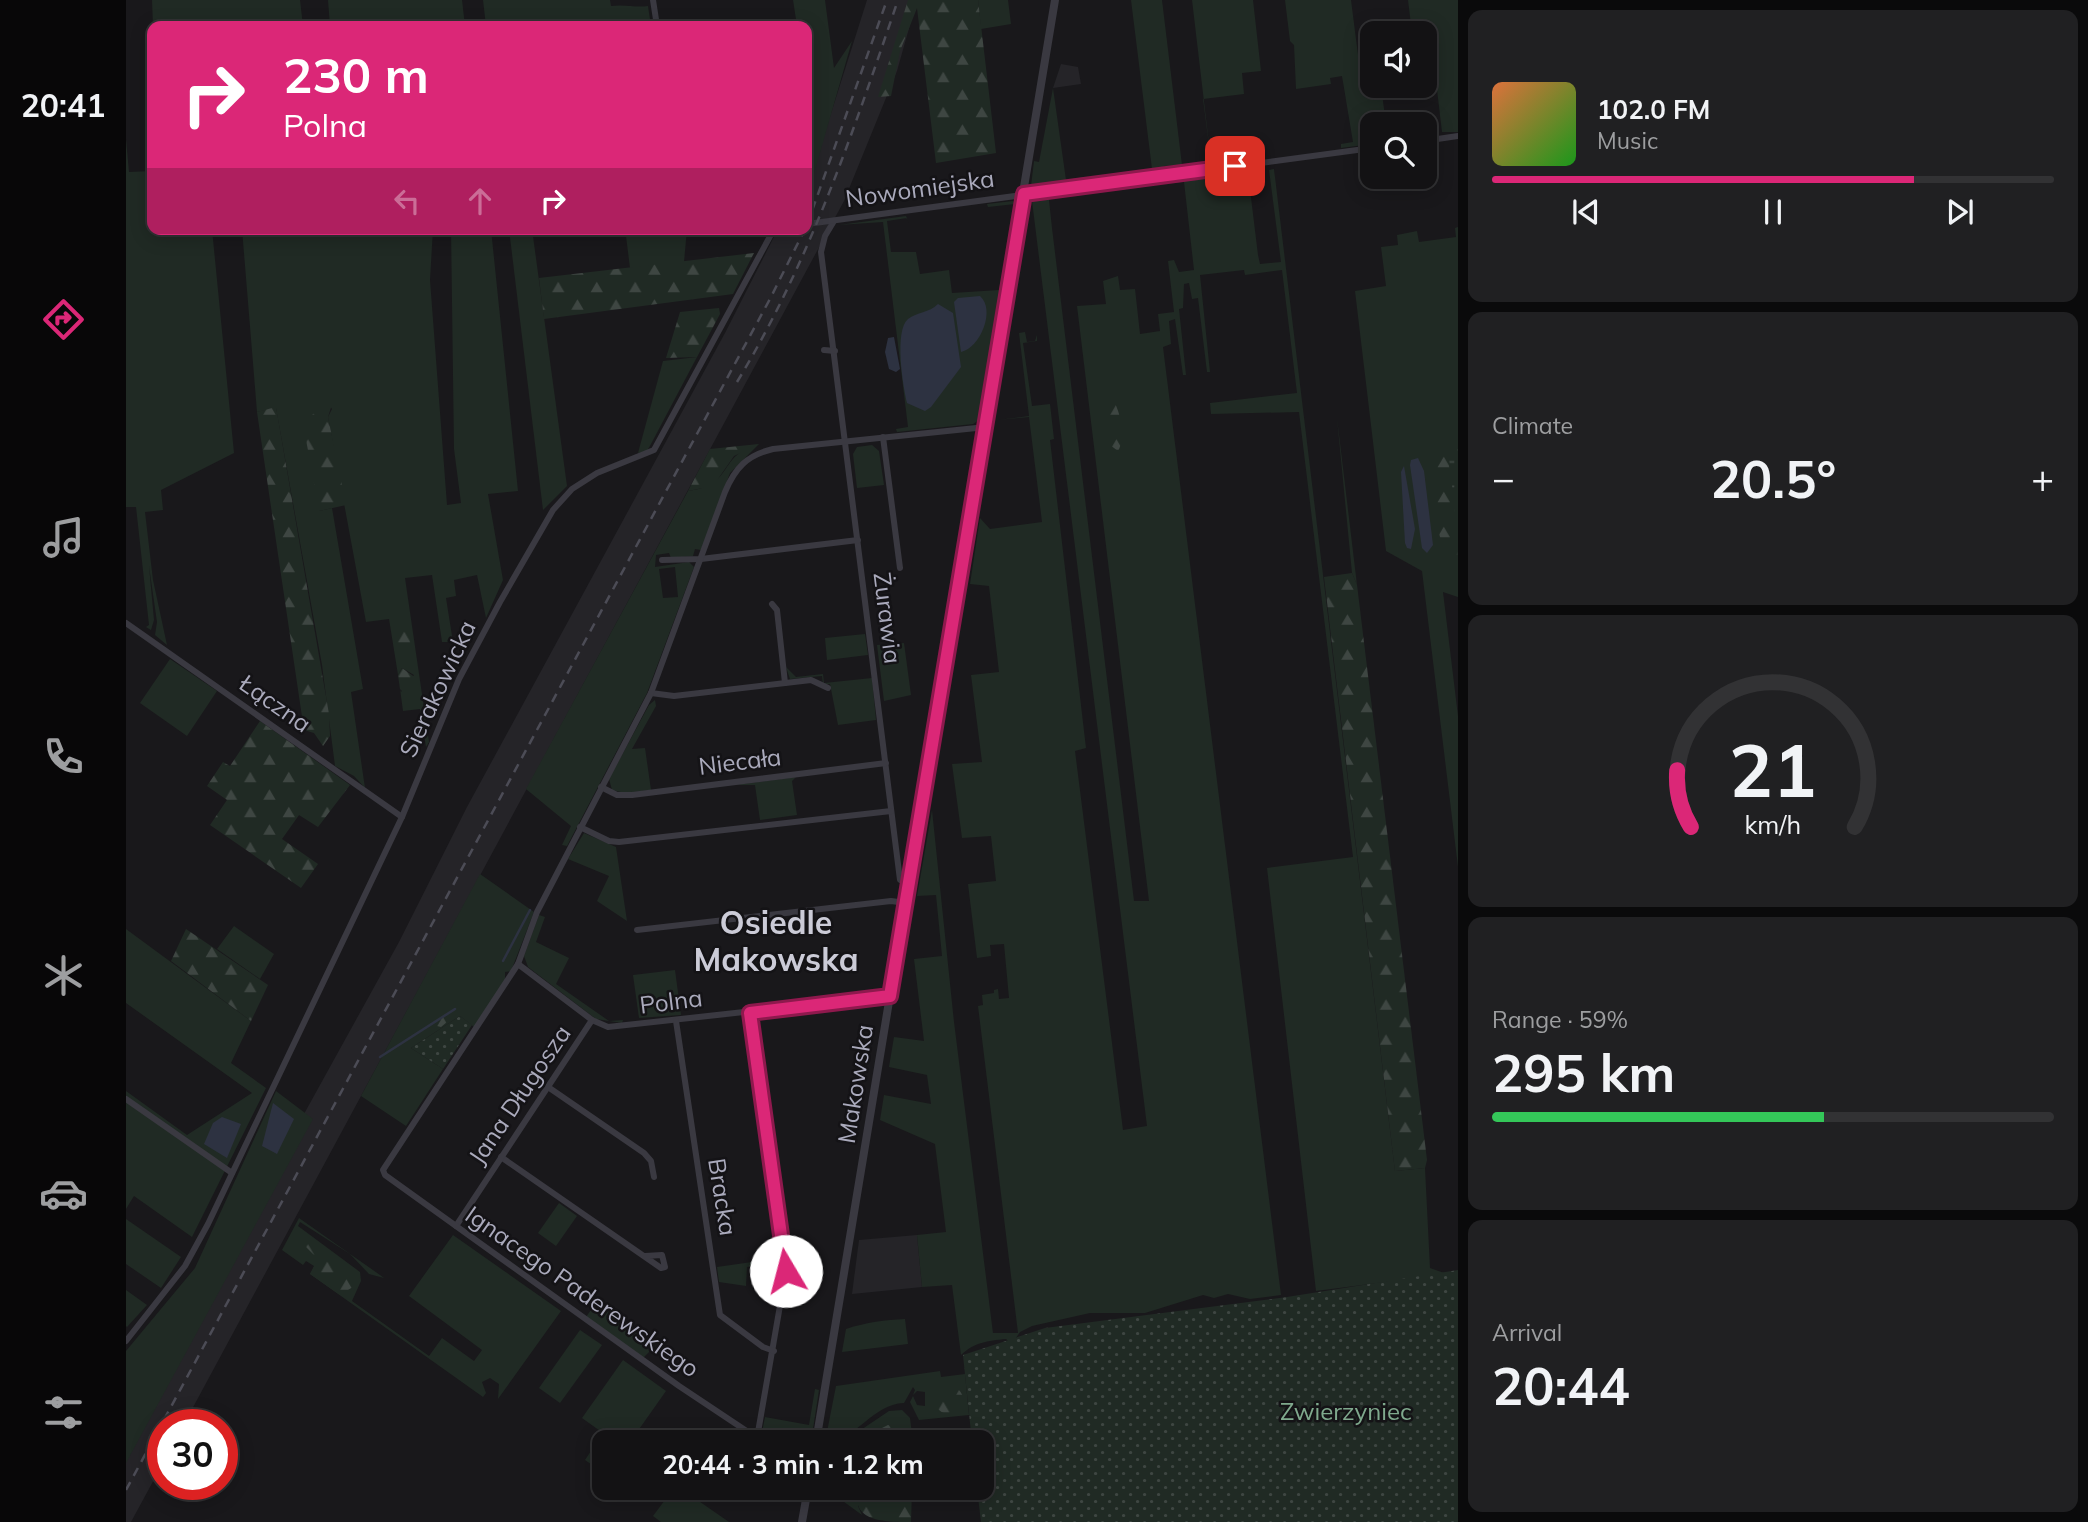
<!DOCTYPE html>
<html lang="en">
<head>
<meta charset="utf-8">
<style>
	body { margin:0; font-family:Mulish,sans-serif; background:#202022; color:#f1f3f6; height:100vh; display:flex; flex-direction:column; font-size:26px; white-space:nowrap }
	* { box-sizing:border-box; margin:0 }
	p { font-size:23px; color:#9d9ea0 }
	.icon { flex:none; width:38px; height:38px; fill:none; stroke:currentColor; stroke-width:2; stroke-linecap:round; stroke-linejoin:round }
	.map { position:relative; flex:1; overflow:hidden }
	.panel { display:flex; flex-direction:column; gap:10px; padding:10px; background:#0a0a0b; width:630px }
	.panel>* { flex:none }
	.hud { position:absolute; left:21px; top:21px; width:665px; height:214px; border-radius:14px; box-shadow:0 4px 18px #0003,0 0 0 2px #323234; background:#db2777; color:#fff; overflow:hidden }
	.tools { position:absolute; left:1234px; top:21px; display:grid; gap:14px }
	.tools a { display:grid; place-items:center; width:77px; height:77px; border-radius:14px; background:#131214; box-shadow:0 4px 18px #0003,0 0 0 2px #323234; font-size:35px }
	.speed { position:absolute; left:21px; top:1409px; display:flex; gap:14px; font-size:35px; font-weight:700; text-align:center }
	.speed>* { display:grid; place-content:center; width:91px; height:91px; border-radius:50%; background:#131214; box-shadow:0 4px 18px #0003,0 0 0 2px #323234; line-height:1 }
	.speed .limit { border:10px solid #d22; background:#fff; color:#111 }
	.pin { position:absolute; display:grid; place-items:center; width:60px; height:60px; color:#fff; margin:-30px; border-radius:14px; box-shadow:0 4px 10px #0006 }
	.me { position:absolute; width:77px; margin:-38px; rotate:352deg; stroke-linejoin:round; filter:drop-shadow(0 0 5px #0008) }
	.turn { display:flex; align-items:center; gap:24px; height:147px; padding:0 21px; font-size:32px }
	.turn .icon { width:91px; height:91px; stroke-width:2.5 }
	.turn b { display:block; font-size:49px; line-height:60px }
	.lanes { display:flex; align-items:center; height:66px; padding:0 21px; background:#0003; justify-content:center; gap:35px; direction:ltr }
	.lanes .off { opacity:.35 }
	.big { font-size:52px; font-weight:700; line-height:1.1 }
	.panel .tile { flex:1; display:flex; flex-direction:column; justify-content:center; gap:10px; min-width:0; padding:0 24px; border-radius:14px; background:#202022 }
	.panel .dial { align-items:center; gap:0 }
	.dial svg { height:182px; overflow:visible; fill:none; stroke:#323234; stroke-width:7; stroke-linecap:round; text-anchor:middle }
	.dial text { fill:#f1f3f6; stroke:none }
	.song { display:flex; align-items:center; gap:21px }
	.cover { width:84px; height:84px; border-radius:10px; background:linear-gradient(135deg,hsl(20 70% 55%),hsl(120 70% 35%)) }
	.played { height:7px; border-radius:4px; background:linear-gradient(90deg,#db2777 75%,#323234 75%) }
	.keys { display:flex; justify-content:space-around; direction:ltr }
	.heat { display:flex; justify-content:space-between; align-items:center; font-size:38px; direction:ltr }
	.charge { height:10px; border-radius:5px; background:linear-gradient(90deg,#34c759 59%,#323234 0) }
	.trip { position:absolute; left:466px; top:1430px; width:402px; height:70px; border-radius:14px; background:#131214; box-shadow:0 4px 18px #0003,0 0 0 2px #323234; font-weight:700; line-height:70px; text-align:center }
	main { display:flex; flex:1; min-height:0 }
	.menu { display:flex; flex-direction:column; width:126px; justify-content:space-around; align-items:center; background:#080708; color:#9d9ea0 }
	.menu .icon { width:49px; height:49px }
	.menu .on { color:#db2777 }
	.menu b { font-size:32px; color:#f1f3f6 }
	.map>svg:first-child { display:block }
	.built { fill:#252428 }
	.green { fill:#202a24; fill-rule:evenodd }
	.forest { fill:url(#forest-firs) }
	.wetland { fill:url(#wetland-marsh) }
	.park { fill:url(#park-dots) }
	.water { fill:#2d3241 }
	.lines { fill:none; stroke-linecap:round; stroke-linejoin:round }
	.stream { stroke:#2d3241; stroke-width:2.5 }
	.minor { stroke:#3a3941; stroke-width:6 }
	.tertiary { stroke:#3a3941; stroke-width:8 }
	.rail { stroke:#4c4c56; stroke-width:2.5; stroke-dasharray:9 7; stroke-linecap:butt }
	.route-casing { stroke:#8e194d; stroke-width:18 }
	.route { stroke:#db2777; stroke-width:12 }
	.labels { text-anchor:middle; stroke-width:5; stroke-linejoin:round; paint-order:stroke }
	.street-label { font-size:24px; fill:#aaaabc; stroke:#141316 }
	.park-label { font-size:24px; fill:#7fa98d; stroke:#141316 }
	.district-label { font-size:32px; font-weight:bold; fill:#cbcbd7; stroke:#141316 }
</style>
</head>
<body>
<main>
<nav class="menu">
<b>20:41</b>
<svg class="icon on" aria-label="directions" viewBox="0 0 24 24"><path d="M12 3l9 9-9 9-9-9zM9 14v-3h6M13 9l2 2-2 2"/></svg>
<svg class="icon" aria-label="music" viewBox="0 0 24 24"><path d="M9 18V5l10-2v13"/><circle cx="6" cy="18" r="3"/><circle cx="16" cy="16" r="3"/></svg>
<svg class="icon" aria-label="phone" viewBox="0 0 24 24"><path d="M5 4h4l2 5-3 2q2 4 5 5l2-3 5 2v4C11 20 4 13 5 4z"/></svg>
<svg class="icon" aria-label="climate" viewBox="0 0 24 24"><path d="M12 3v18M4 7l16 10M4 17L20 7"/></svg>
<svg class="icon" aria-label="car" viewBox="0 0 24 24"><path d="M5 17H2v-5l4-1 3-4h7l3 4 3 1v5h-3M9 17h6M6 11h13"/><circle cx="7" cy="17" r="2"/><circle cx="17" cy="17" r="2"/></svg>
<svg class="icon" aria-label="filters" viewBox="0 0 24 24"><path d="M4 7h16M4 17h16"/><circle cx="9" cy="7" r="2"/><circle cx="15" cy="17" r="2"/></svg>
</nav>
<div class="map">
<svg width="1332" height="1522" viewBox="0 0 1332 1522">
	<defs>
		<pattern id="forest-firs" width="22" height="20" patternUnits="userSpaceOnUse" patternTransform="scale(1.75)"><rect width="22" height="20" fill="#202a24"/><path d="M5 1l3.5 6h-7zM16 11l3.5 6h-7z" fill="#3e4642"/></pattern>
		<pattern id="wetland-marsh" width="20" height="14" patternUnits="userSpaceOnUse" patternTransform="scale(1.75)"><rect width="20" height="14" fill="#202a24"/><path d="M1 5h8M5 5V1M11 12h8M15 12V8" fill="none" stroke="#3e4642"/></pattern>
		<pattern id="park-dots" width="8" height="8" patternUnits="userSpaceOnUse" patternTransform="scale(1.75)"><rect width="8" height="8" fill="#202a24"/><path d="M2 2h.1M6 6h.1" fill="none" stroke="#3e4642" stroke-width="1.8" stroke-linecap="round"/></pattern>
	</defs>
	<rect width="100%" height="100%" fill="#19181b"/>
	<g class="built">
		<path d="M741 0H791L771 71 718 201 58 1424H37V1463L5 1522H0V1436L273 942 341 807 599 333 652 229H681V189Z"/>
		<path d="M935 64 952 67 955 84 927 88Z"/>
		<path d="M791 1235 796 1287 726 1294 733 1240Z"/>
	</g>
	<g class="green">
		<path d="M26 0H174L177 26H27Z"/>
		<path d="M202 0H336L339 26H204Z"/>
		<path d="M357 0H484L485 6C500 4 509 8 522 6L525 26H360Z"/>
		<path d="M667 0H699L708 68 726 41 681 198V26H671Z"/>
		<path d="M852 0H882L885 24 855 29Z"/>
		<path d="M1005 0H1036L1056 165 1038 166 1037 171 1004 176 1003 172 1026 169Z"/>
		<path d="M1066 0H1127L1135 71 1116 73 1118 94 1077 99 1085 161Z"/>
		<path d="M1159 0H1225L1236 86H1255L1260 124H1246V144L1215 148V144L1227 142 1216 76 1204 78 1205 84 1170 89 1168 45 1164 41Z"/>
		<path d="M1282 0H1332V132H1316L1305 39 1299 40 1298 33H1286Z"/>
		<path d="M927 88 940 180 958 177 959 182 912 188 905 186 908 161 913 162Z"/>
		<path d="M0 139 3 172 26 171V229H86L108 453 35 490 37 510 19 512 27 580 41 645 29 635 31 622 23 566 28 620 25 630 20 627 23 625 10 507H0Z"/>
		<path d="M1138 166V170L1122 173 1132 255 1134 264 1155 262 1143 170 1148 169 1269 1171 1299 1168 1304 1268 1321 1274 1190 1291 1141 868 1227 857 1173 412 1085 414 1084 403 1171 393 1156 270 1119 275 1118 270 1074 275 1084 372H1081L1072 298 1066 299 1063 283 1058 284 1057 308 1053 309 1060 375H1057L1049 319 1043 321 1045 344 1037 347 1155 1295 1124 1299 1102 1294 1088 1298 1077 1295 1019 1313H964L906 1326 894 1332 886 1344 880 1339C861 1341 849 1342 835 1355L826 1285 796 1287 791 1235 820 1232 809 1144 754 1120 758 1095 805 1104 801 1075 763 1067 768 1037 798 1041 788 959 816 956 810 895 791 896 806 810 828 1022 867 1333H892L852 1006 857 1005 856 995 868 993V990L872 989 873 999 883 998 878 944 864 945 865 956 851 958 842 884 870 881 865 836 836 838 826 764 856 762 845 675 873 672 863 586 844 584 854 518 864 529 916 522 903 417 871 420 903 416 893 333 899 332 901 342 909 341 911 335V341L897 343 906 406 924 404 928 439 924 440 960 748 949 751 997 1130 1021 1126 906 201 914 197 931 196 923 200 926 228 1008 901H1023L951 306 980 304 977 281 992 276 994 290 1009 289 1014 334 1034 331 1032 314 1048 312 1042 261 1048 260 1053 272 1068 270 1058 182 1046 183V178Z"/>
		<path d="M887 201 892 205 856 418 847 424 771 432 770 429 782 427 757 222 713 225 780 216 783 223 781 218 761 221 765 252H790L794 274 823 270 826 293 873 290 889 204 862 207 861 204Z"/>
		<path d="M1332 227V597L1317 592 1332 716V867L1296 571 1260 551 1229 291 1260 286 1255 247 1272 245 1271 235 1291 231 1293 242 1330 237 1329 228Z"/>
		<path d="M116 229H307L304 280 321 505 335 503 328 449 325 229H365L392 491 362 494 377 580 360 618 351 575 328 580 330 596 320 598 327 642H316L306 575 279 578 303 742 300 747 294 709 277 711 274 689 275 692 288 675 276 668 272 675 263 619 240 622 202 417 206 409 201 402 193 511 206 508 237 689 225 692 239 788 228 776 209 766 196 665 150 408 131 412Z"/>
		<path d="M383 229H406L441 486 417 510Z"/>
		<path d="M530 229H561L558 262 504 268 500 236 504 233Z"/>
		<path d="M571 357 525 444 521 451 512 453 537 361Z"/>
		<path d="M1211 418 1231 585 1226 573Z"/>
		<path d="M633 444 604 473 575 550 569 549 567 556 545 558 543 553 530 555 529 567 563 562 568 567 521 693 441 846 436 845 445 826 400 789 562 491C609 485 591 455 633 444ZM549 567 552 597 537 598 533 569Z"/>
		<path d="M746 445 753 451 758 485 731 488 727 454 731 447Z"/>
		<path d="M739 634 742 655 701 660 699 638Z"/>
		<path d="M778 643 785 695 758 701 751 645Z"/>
		<path d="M44 659 91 691 61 736 14 703Z"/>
		<path d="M660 667 670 677 697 674 698 683 746 678 750 720 712 725 704 684 697 685 696 676 664 679Z"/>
		<path d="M529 700 530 706 506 749 519 748 525 790 499 793 486 790 483 779 523 705Z"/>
		<path d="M670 777 666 781 671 815 634 820 629 785H608Z"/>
		<path d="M458 833 490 847 501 921 471 901 483 876 442 859Z"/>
		<path d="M354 874 408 912 385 971 379 972V981L348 1027 334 1016 285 1048 317 1069 280 1126 235 1096Z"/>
		<path d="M413 915 419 917 410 942 443 958 430 984 483 1021 497 1020 496 1023 470 1019 402 967 398 956Z"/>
		<path d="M108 926 148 954 134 979 91 949Z"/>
		<path d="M0 929 125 1021 105 1063 140 1088 66 1237 8 1196 0 1209V1091L61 1135 126 1093 0 1003Z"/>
		<path d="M549 970 555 1015 513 1018 507 975Z"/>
		<path d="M150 1091 187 1119 0 1463V1351L69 1268Z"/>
		<path d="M433 1203 451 1216 430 1246 412 1233Z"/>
		<path d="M173 1218 254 1275 258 1278 243 1274 224 1254 174 1222 172 1226 234 1272 235 1281 226 1301 303 1356 316 1338 348 1361 356 1350 283 1296 327 1235 435 1311 372 1399 373 1384 364 1378 356 1382 360 1393 357 1397 184 1274 188 1266 180 1261 177 1265 156 1250Z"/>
		<path d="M0 1219 55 1257 35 1288 0 1264Z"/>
		<path d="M653 1258 654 1262 621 1267 620 1286 593 1282 591 1267Z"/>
		<path d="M0 1290 21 1305 1 1327 0 1326Z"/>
		<path d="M470 1303 522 1339 519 1344 526 1349 517 1358 460 1317Z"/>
		<path d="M779 1319 782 1344 716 1352 720 1329C741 1322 759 1320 779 1319Z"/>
		<path d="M454 1330 476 1345 434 1403 413 1388Z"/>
		<path d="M497 1360 540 1391 504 1442H478V1473L459 1460 477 1433 456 1418Z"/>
		<path d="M814 1371 815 1377 839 1374 843 1415 793 1420 784 1402 787 1396 791 1405 799 1406V1392L791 1391 787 1395 789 1390 787 1387 778 1403C746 1404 729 1442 699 1442L710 1386Z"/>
		<path d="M689 1389 693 1390 685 1442 640 1441 636 1432 639 1417 683 1425Z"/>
		<path d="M776 1410 784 1418 787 1442H782L775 1429 752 1430 747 1442H717L763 1411Z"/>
		<path d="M504 1488H536L526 1501 518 1502 502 1490Z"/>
		<path d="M548 1488H554L603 1522H535L527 1516Z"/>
		<path d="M699 1488H732V1506L736 1515Z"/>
	</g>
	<g class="forest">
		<path d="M782 0H852L870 153 810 163 791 8 774 51 765 96 752 97Z"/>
		<path d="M628 253 607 294 418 319 413 278Z"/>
		<path d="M593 308 594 314 571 357 540 358 554 312Z"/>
		<path d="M986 400C995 408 999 441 992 451L984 445 980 410Z"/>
		<path d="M207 401 202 417 220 505 193 511 177 423 201 402Z"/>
		<path d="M150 407 203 714 204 736 197 746 188 733 178 730 131 412Z"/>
		<path d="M633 444 608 456 587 486 562 491 584 449Z"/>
		<path d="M1316 444 1322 456 1332 548 1331 558 1327 560C1309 551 1306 481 1303 461L1304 451Z"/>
		<path d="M1226 573 1231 585 1301 1160 1299 1168 1269 1171 1198 577Z"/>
		<path d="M282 628 288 664 284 670 269 645 273 631Z"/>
		<path d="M276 668 290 678 279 694 274 689 272 675Z"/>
		<path d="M134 721 224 785 192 827 173 815 156 839 192 864 175 888 84 825 101 800 81 786 97 762 104 766Z"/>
		<path d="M60 929 142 985 125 1021 45 961Z"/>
		<path d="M322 1006 326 1008 327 1017 315 1027 307 1025 304 1014 308 1009Z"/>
		<path d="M174 1236 226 1269 231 1274 230 1285 214 1295 184 1274 192 1259 173 1240Z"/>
		<circle cx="823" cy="1400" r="14"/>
		<path d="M762 1425 775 1429 782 1442H747L752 1430Z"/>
		<path d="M732 1488H786L785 1522C758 1522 724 1522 732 1488Z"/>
	</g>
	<path class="wetland" d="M1326 448 1332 449 1329 514 1323 457Z"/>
	<g class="park">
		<path d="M334 1016 346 1025 317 1069 285 1048Z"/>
		<path d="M1332 1270V1522H855L851 1488H856V1442H846L837 1355 919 1328 1161 1297Z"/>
	</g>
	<g class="water">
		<path d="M854 296C870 310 854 348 835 352L828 302 832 298Z"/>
		<path d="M812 304 827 313 835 367 805 407 799 411 781 403C777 386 768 331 782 319 791 312 803 313 812 304Z"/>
		<path d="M768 337 774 369 770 372 763 369 759 352 762 338Z"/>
		<path d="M1292 458 1298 471 1307 545 1301 553 1296 548 1284 465 1285 460Z"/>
		<path d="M1278 466 1289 529 1285 549 1281 548 1279 543 1275 472Z"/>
		<path d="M147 1103 168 1119 151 1154 136 1146Z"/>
		<path d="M96 1117 115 1124 101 1158 78 1144 87 1123Z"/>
	</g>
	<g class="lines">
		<g class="stream">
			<path d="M377 961 404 910"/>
			<path d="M254 1057 329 1009"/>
		</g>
		<g class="minor">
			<path d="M527 0 531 26"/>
			<path d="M1298 141 1332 136"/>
			<path d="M708 221 699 236 695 252 774 880 784 881"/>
			<path d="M681 224 1246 148"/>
			<path d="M698 350 709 351"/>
			<path d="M757 437 774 568"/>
			<path d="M536 560 575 559 732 540"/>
			<path d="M646 604 651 610 659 683"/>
			<path d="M0 623 276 817"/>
			<path d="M525 693 548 696 685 680 702 688"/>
			<path d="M475 787 491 795H506L760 763"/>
			<path d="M454 827 483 841 493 842 765 811"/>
			<path d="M511 930 765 901 780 903"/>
			<path d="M392 964 466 1020 482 1027 764 996"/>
			<path d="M624 1012 660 1271 631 1438"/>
			<path d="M550 1021 594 1315 637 1347 648 1351"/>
			<path d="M422 1087 518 1153 525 1161 528 1177"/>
			<path d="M0 1099 106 1173"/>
			<path d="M375 1157 535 1268 539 1267 536 1255 519 1256"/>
			<path d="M330 1226 466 1020"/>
			<path d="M0 1341 59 1266 82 1224 276 817 333 679 374 602 427 510 446 489 471 473 528 450 648 229"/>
			<path d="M637 1442 553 1386 259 1175 257 1170 392 964 411 912 525 693 599 492C609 468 621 455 647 449L860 427"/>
		</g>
		<g class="tertiary">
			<path d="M690 1442 929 0"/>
			<path d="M676 1522 682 1488"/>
		</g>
		<g class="rail">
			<path d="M681 225 761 0"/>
			<path d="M611 382C684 262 727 132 772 0"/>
			<path d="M0 1490 645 297 679 229"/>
		</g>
	</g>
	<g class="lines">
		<defs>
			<path id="route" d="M660 1271 624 1013 764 996 898 194 1109 166"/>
		</defs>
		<use href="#route" class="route-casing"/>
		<use href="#route" class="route"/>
	</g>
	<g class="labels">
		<g class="street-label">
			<text transform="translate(794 189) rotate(-8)" y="8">Nowomiejska</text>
			<text transform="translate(761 618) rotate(83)" y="8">Żurawia</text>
			<text transform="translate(312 689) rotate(-65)" y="8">Sierakowicka</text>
			<text transform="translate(149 704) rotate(35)" y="8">Łączna</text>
			<text transform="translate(614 762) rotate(-7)" y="8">Niecała</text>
			<text transform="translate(545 1002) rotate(-7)" y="8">Polna</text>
			<text transform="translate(730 1084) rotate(-81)" y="8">Makowska</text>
			<text transform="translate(394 1095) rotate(-56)" y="8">Jana Długosza</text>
			<text transform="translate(596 1197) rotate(81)" y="8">Bracka</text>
			<text transform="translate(456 1292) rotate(35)" y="8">Ignacego Paderewskiego</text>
		</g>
		<g class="park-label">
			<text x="1220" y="1420">Zwierzyniec</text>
		</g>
		<g class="district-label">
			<text x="650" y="934">Osiedle<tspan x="650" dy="37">Makowska</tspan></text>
		</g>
	</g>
</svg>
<div class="tools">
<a><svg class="icon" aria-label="sound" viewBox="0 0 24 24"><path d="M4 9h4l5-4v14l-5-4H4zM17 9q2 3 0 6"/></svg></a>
<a><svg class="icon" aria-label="search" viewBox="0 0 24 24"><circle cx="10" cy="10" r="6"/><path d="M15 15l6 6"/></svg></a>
</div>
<div class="speed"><div class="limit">30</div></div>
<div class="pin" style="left:1109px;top:166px;background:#d93025"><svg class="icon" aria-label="arrive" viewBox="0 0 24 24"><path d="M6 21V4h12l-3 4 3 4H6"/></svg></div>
<svg class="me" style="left:660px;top:1271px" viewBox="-20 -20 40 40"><circle r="19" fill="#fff"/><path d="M0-13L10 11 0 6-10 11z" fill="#db2777"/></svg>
<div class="trip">20:44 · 3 min · 1.2 km</div>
<div class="hud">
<div class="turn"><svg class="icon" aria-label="right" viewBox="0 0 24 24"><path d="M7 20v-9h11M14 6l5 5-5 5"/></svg><div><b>230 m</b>Polna</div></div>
<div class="lanes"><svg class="icon off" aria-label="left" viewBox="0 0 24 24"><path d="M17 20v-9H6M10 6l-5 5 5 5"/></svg><svg class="icon off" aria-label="ahead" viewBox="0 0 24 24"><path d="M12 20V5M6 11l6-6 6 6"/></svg><svg class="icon" aria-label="right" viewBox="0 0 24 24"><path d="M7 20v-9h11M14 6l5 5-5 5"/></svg></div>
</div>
</div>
<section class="panel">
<div class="tile">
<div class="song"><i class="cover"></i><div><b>102.0 FM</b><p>Music</p></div></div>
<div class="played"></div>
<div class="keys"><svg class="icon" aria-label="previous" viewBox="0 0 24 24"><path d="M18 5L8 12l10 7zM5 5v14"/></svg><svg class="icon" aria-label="pause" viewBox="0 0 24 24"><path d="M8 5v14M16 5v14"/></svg><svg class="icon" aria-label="next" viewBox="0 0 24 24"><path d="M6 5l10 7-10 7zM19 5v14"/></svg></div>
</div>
<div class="tile"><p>Climate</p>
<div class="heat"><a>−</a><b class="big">20.5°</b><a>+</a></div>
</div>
<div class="tile dial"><svg viewBox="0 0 100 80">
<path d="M14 69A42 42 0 1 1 86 69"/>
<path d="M14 69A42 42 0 0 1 8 44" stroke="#db2777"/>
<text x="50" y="56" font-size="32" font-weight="700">21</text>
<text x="50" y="72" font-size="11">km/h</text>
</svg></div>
<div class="tile"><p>Range · 59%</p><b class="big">295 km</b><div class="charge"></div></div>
<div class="tile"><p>Arrival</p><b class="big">20:44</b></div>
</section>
</main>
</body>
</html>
